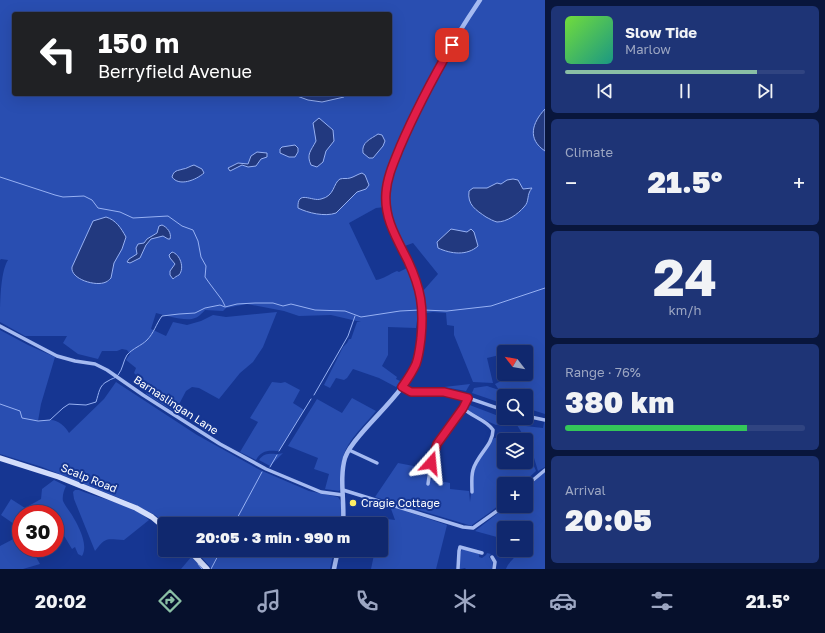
<!DOCTYPE html>
<html lang="en">
<head>
<meta charset="utf-8">
<style>
	body { margin:0; font-family:"Golos Text",sans-serif; background:#1e3476; color:#f1f3f6; height:100vh; display:flex; flex-direction:column; font-size:15px; white-space:nowrap }
	* { box-sizing:border-box; margin:0 }
	p { font-size:13px; color:#9ca6c2 }
	.icon { flex:none; width:22px; height:22px; fill:none; stroke:currentColor; stroke-width:2; stroke-linecap:round; stroke-linejoin:round }
	.map { position:relative; flex:1; overflow:hidden }
	.drawer { display:flex; flex-direction:column; gap:6px; padding:6px; background:#09163c; width:280px }
	.drawer>* { flex:none }
	.hud { position:absolute; left:12px; top:12px; width:380px; height:84px; border-radius:4px; box-shadow:0 4px 16px #0002,0 0 0 1px #304481; background:#202124; color:#fff; overflow:hidden }
	.needle { width:26px; rotate:301deg }
	.controls { position:absolute; left:497px; top:345px; display:grid; gap:8px }
	.controls a { display:grid; place-items:center; width:36px; height:36px; border-radius:4px; background:#10286e; box-shadow:0 4px 16px #0002,0 0 0 1px #304481; font-size:20px }
	.speed { position:absolute; left:12px; top:505px; display:flex; gap:8px; font-size:20px; font-weight:700; text-align:center }
	.speed>* { display:grid; place-content:center; width:52px; height:52px; border-radius:50%; background:#10286e; box-shadow:0 4px 16px #0002,0 0 0 1px #304481; line-height:1 }
	.speed .limit { border:6px solid #d22; background:#fff; color:#111 }
	.pin { position:absolute; display:grid; place-items:center; width:34px; height:34px; color:#fff; margin:-17px; border-radius:8px; box-shadow:0 2px 6px #0006 }
	.me { position:absolute; width:44px; margin:-22px; rotate:18deg; stroke-linejoin:round; filter:drop-shadow(0 0 3px #0008) }
	.turn { display:flex; align-items:center; gap:14px; height:84px; padding:0 20px; font-size:18px }
	.turn .icon { width:52px; height:52px; stroke-width:2.5 }
	.turn b { display:block; font-size:28px; line-height:34px }
	.big { font-size:30px; font-weight:800; line-height:1.1 }
	.drawer .tile { flex:1; display:flex; flex-direction:column; justify-content:center; gap:6px; min-width:0; padding:0 14px; border-radius:6px; background:#1e3476 }
	.drawer .dial { align-items:center; gap:0 }
	.dial b { font-size:52px; line-height:1 }
	.song { display:flex; align-items:center; gap:12px }
	.cover { width:48px; height:48px; border-radius:6px; background:linear-gradient(135deg,hsl(100 70% 55%),hsl(170 70% 35%)) }
	.played { height:4px; border-radius:2px; background:linear-gradient(90deg,#8abfa5 80%,#304481 80%) }
	.keys { display:flex; justify-content:space-around; direction:ltr }
	.heat { display:flex; justify-content:space-between; align-items:center; font-size:22px; direction:ltr }
	.charge { height:6px; border-radius:3px; background:linear-gradient(90deg,#34c759 76%,#304481 0) }
	.trip { position:absolute; left:158px; top:517px; width:230px; height:40px; border-radius:4px; background:#10286e; box-shadow:0 4px 16px #0002,0 0 0 1px #304481; font-weight:800; line-height:40px; text-align:center }
	.menu { display:flex; height:64px; justify-content:space-around; align-items:center; background:#06102c; color:#9ca6c2 }
	.menu .icon { width:28px; height:28px }
	.menu .active { color:#8abfa5 }
	.menu b { font-size:18px; color:#f1f3f6 }
	main { display:flex; flex:1; min-height:0 }
	.map>svg:first-child { display:block }
	.green { fill:#294eb1; fill-rule:evenodd }
	.water { fill:#22397f; stroke:#97b1f3 }
	.lines { fill:none; stroke-linecap:round; stroke-linejoin:round }
	.stream { stroke:#97b1f3; stroke-width:1 }
	.minor { stroke:#a5baf1; stroke-width:3.5 }
	.tertiary { stroke:#a5baf1; stroke-width:4.5 }
	.secondary { stroke:#d3ddfb; stroke-width:5.5 }
	.route-casing { stroke:#92132f; stroke-width:10 }
	.route { stroke:#e11d48; stroke-width:7 }
	.poi-dot { fill:#ffee65; stroke:#163692; stroke-width:1.5 }
	.labels { text-anchor:middle; stroke-width:4; stroke-linejoin:round; paint-order:stroke }
	.street-label { font-size:11px; fill:#fff; stroke:#163692 }
	.poi-label { font-size:11px; fill:#fff; stroke:#163692; text-anchor:start }
</style>
</head>
<body>
<main>
<div class="map">
<svg width="545" height="569" viewBox="0 0 545 569">
	<rect width="100%" height="100%" fill="#163692"/>
	<g class="green">
		<path d="M0 0H545V414L526 408V396H504V398L501 393 504 404 472 393 474 388 487 386 499 390 495 384 515 374H526V352H504V354L487 358 493 383 473 382 454 335V326L447 325 446 313 433 312 418 314 416 328 388 327V355L382 366 397 377 396 379 400 381 396 387 379 378 353 369 347 378 344 380 336 378 330 388 324 385 343 347 347 343 349 339H351L357 322H361L331 315 299 316 284 311 247 304 226 308 223 311 205 310C202 313 199 317 195 318 186 322 165 315 156 313L151 329 166 336 173 322 187 325 201 321 213 315 226 317 277 312 263 347 253 362 240 373 219 399 199 388 192 387 186 391 175 412 146 394 149 387 134 373 136 368 126 360 130 354 127 350 122 349 117 351H102L98 359 78 354 63 343 67 336H25L0 322C0 306 0 272 8 260L1 259 0 260ZM14 14H390V94H14ZM385 207 402 247 413 243 438 274 423 291H416L407 268 399 272 397 271C389 274 384 279 376 280L349 223 376 208Z"/>
		<path d="M0 330 28 345 55 357 41 404 38 421C42 421 47 420 51 420 58 420 66 427 69 433L104 399 116 382 197 435 260 470 309 491 338 497C344 504 342 516 340 524H166L155 515 129 502 42 467 0 454Z"/>
		<path d="M272 382 281 383 285 382 300 390 293 403 304 410 280 450 277 451C267 450 261 451 256 460L240 452 258 422 250 418Z"/>
		<path d="M470 384 466 391 444 387Z"/>
		<path d="M352 398 376 411C365 425 348 439 343 457 340 467 341 479 341 489L339 491 325 489 329 474 314 469 318 458 288 446 317 399 342 413Z"/>
		<path d="M467 404 509 420 496 425 487 421 466 409Z"/>
		<path d="M545 418V467L538 471 531 448 517 425 543 428Z"/>
		<path d="M494 438H520L521 440H504V462H526V448L536 471 522 484H504V501L489 513 472 525V526L375 497 398 463 429 469 430 479 450 483V489L469 491 470 502 474 471 486 446Z"/>
		<path d="M283 453 270 466 259 460C266 450 274 456 283 453Z"/>
		<path d="M545 472V569H506C509 561 516 558 519 550H526V528H504V539L475 531 507 506H526V489Z"/>
		<path d="M54 480 66 486C64 490 62 496 63 501 65 506 69 510 72 515 78 525 89 545 82 556L78 554 75 547 72 549 55 521V514H21V531L17 526 1 515 11 499 25 508 41 499 42 489Z"/>
		<path d="M75 490H79C98 498 136 506 149 520L124 540C105 539 106 537 95 551L74 499 73 492Z"/>
		<path d="M390 506 447 525 436 569H371L375 550H381V524H379L380 518 395 520Z"/>
		<path d="M21 535V548H31L40 564 23 569H0V546Z"/>
		<path d="M463 549 479 554V557L482 558 486 555 487 553 491 554 489 557 493 562 492 569H466L465 568 460 569V552Z"/>
		<path d="M195 550H334L330 569H212Z"/>
		<path d="M192 556 204 569H181Z"/>
	</g>
	<g class="water">
		<path d="M297 94H347L344 97 322 102 308 100 297 96Z"/>
		<path d="M545 109V151C527 139 532 123 545 109Z"/>
		<path d="M319 118 333 130 334 141 326 151 323 162 317 167 311 165C306 154 311 151 316 141L313 123Z"/>
		<path d="M378 134 382 135 385 141 383 146 373 158H369L363 153C361 142 371 139 378 134Z"/>
		<path d="M295 145 298 148V152L295 157H289L280 153V149L282 147Z"/>
		<path d="M257 152 267 153V157L261 159 256 166 248 167 242 165 230 171 228 168 238 163 248 164 251 156Z"/>
		<path d="M194 165 202 169 204 173C196 180 179 187 172 177 174 170 177 171 183 169 186 169 190 166 194 165Z"/>
		<path d="M362 173 365 175 369 185 366 189 357 192 336 213C325 217 308 213 298 208 297 189 312 202 321 199 335 196 333 183 340 179 343 178 347 179 350 178 354 177 358 174 362 173Z"/>
		<path d="M513 179 518 180 523 189 532 188C526 195 530 201 524 207 518 214 507 222 497 222 493 221 490 219 486 217 476 210 467 205 469 191L473 188H487L497 183 501 184 507 180Z"/>
		<path d="M106 217C116 220 121 228 126 237L122 249 114 263 111 278C109 280 108 281 106 282 96 287 70 279 72 267L93 221Z"/>
		<path d="M162 225C167 227 172 233 170 239H168L163 236 151 239 146 245 140 258 130 263 127 262 129 259 137 254 136 248 138 244 144 243 147 239 157 233 159 226Z"/>
		<path d="M451 229 467 232 471 229 474 232 478 246C467 256 451 254 438 248L437 242Z"/>
		<path d="M172 252C180 254 185 268 179 275 177 276 175 277 173 279L170 275V271L175 264 170 258 169 255Z"/>
	</g>
	<g class="lines">
		<g class="stream">
			<path d="M0 177 55 195 63 197 84 196 92 200 98 208 120 212 133 218 168 216 182 226 193 230 198 241 201 257 206 266 205 277 210 284 222 300 225 306"/>
			<path d="M423 310 447 311 491 306 545 288"/>
			<path d="M314 395 348 336 355 316"/>
			<path d="M0 404 20 411 22 418 38 421 50 420 63 408 69 404 86 405 96 402C99 393 99 385 108 381 112 378 115 379 118 375 123 369 123 361 127 355 133 348 141 346 147 340 154 333 156 324 162 316L179 314 195 313 205 308 220 305 225 307 237 304 255 303H273L283 306 291 304 315 310 345 311 361 317 400 311 420 310"/>
			<path d="M279 451 311 399"/>
			<path d="M270 467 277 455"/>
			<path d="M234 524 262 472"/>
			<path d="M198 564 202 569"/>
			<path d="M211 569 221 550"/>
		</g>
		<g class="minor">
			<path d="M0 326 57 356 75 361 95 364 107 370 143 395 220 444 266 469 321 492 343 495"/>
			<path d="M401 387C417 397 433 390 450 393 469 397 486 405 504 410"/>
			<path d="M463 408C472 417 487 420 493 430 493 445 477 455 473 470 471 477 472 485 472 492"/>
			<path d="M526 416 545 420"/>
			<path d="M349 450 377 463"/>
			<path d="M428 484C430 471 431 457 437 445 444 427 460 415 468 398"/>
			<path d="M526 486 545 470"/>
			<path d="M343 490 463 527 473 528 504 506"/>
			<path d="M492 557 495 562 494 569"/>
			<path d="M458 569 459 551 460 547 482 553"/>
		</g>
		<g class="tertiary">
			<path d="M343 524C345 503 339 479 345 458 348 449 354 442 360 435 378 413 412 384 418 356 426 321 422 291 407 259 400 247 393 235 389 221 385 208 384 192 388 179 392 165 398 151 404 137 425 89 451 43 480 0"/>
			<path d="M334 569 338 550"/>
		</g>
		<g class="secondary">
			<path d="M0 458 59 477 136 508 152 517 165 528"/>
			<path d="M189 550 207 569"/>
		</g>
	</g>
	<g class="lines">
		<defs>
			<path id="route" d="M431 463 437 444 463 408 468 398 444 392H411L402 387C407 380 412 373 416 364 419 356 420 346 421 338 424 307 421 289 408 261 397 239 384 219 386 193 387 177 394 162 400 147 415 112 433 78 452 45"/>
		</defs>
		<use href="#route" class="route-casing"/>
		<use href="#route" class="route"/>
	</g>
	<circle class="poi-dot" cx="353" cy="503" r="4"/>
	<g class="labels">
		<g class="street-label">
			<text transform="translate(176 405) rotate(33)" y="4">Barnaslingan Lane</text>
			<text transform="translate(89 478) rotate(22)" y="4">Scalp Road</text>
		</g>
		<g class="poi-label">
			<text x="361" y="507">Cragie Cottage</text>
		</g>
	</g>
</svg>
<div class="controls">
<a><svg class="needle" viewBox="-14 -14 28 28"><path d="M0-13l5 13h-10z" fill="#e53935"/><path d="M0 13l5-13h-10z" fill="#9ca6c2"/></svg></a>
<a><svg class="icon" aria-label="search" viewBox="0 0 24 24"><circle cx="10" cy="10" r="6"/><path d="M15 15l6 6"/></svg></a>
<a><svg class="icon" aria-label="layers" viewBox="0 0 24 24"><path d="M12 4l9 5-9 5-9-5zM3 14l9 5 9-5"/></svg></a>
<a>+</a>
<a>−</a>
</div>
<div class="speed"><div class="limit">30</div></div>
<div class="pin" style="left:452px;top:45px;background:#d93025"><svg class="icon" aria-label="arrive" viewBox="0 0 24 24"><path d="M6 21V4h12l-3 4 3 4H6"/></svg></div>
<svg class="me" style="left:431px;top:463px" viewBox="-20 -20 40 40"><path d="M0-17L14 15 0 8-14 15z" fill="#e11d48" stroke="#fff" stroke-width="4"/></svg>
<div class="trip">20:05 · 3 min · 990 m</div>
<div class="hud">
<div class="turn"><svg class="icon" aria-label="left" viewBox="0 0 24 24"><path d="M17 20v-9H6M10 6l-5 5 5 5"/></svg><div><b>150 m</b>Berryfield Avenue</div></div>
</div>
</div>
<section class="drawer">
<div class="tile">
<div class="song"><i class="cover"></i><div><b>Slow Tide</b><p>Marlow</p></div></div>
<div class="played"></div>
<div class="keys"><svg class="icon" aria-label="previous" viewBox="0 0 24 24"><path d="M18 5L8 12l10 7zM5 5v14"/></svg><svg class="icon" aria-label="pause" viewBox="0 0 24 24"><path d="M8 5v14M16 5v14"/></svg><svg class="icon" aria-label="next" viewBox="0 0 24 24"><path d="M6 5l10 7-10 7zM19 5v14"/></svg></div>
</div>
<div class="tile"><p>Climate</p>
<div class="heat"><a>−</a><b class="big">21.5°</b><a>+</a></div>
</div>
<div class="tile dial"><b>24</b><p>km/h</p></div>
<div class="tile"><p>Range · 76%</p><b class="big">380 km</b><div class="charge"></div></div>
<div class="tile"><p>Arrival</p><b class="big">20:05</b></div>
</section>
</main>
<nav class="menu">
<b>20:02</b>
<svg class="icon active" aria-label="directions" viewBox="0 0 24 24"><path d="M12 3l9 9-9 9-9-9zM9 14v-3h6M13 9l2 2-2 2"/></svg>
<svg class="icon" aria-label="music" viewBox="0 0 24 24"><path d="M9 18V5l10-2v13"/><circle cx="6" cy="18" r="3"/><circle cx="16" cy="16" r="3"/></svg>
<svg class="icon" aria-label="phone" viewBox="0 0 24 24"><path d="M5 4h4l2 5-3 2q2 4 5 5l2-3 5 2v4C11 20 4 13 5 4z"/></svg>
<svg class="icon" aria-label="climate" viewBox="0 0 24 24"><path d="M12 3v18M4 7l16 10M4 17L20 7"/></svg>
<svg class="icon" aria-label="car" viewBox="0 0 24 24"><path d="M5 17H2v-5l4-1 3-4h7l3 4 3 1v5h-3M9 17h6M6 11h13"/><circle cx="7" cy="17" r="2"/><circle cx="17" cy="17" r="2"/></svg>
<svg class="icon" aria-label="filters" viewBox="0 0 24 24"><path d="M4 7h16M4 17h16"/><circle cx="9" cy="7" r="2"/><circle cx="15" cy="17" r="2"/></svg>
<b>21.5°</b>
</nav>
</body>
</html>
